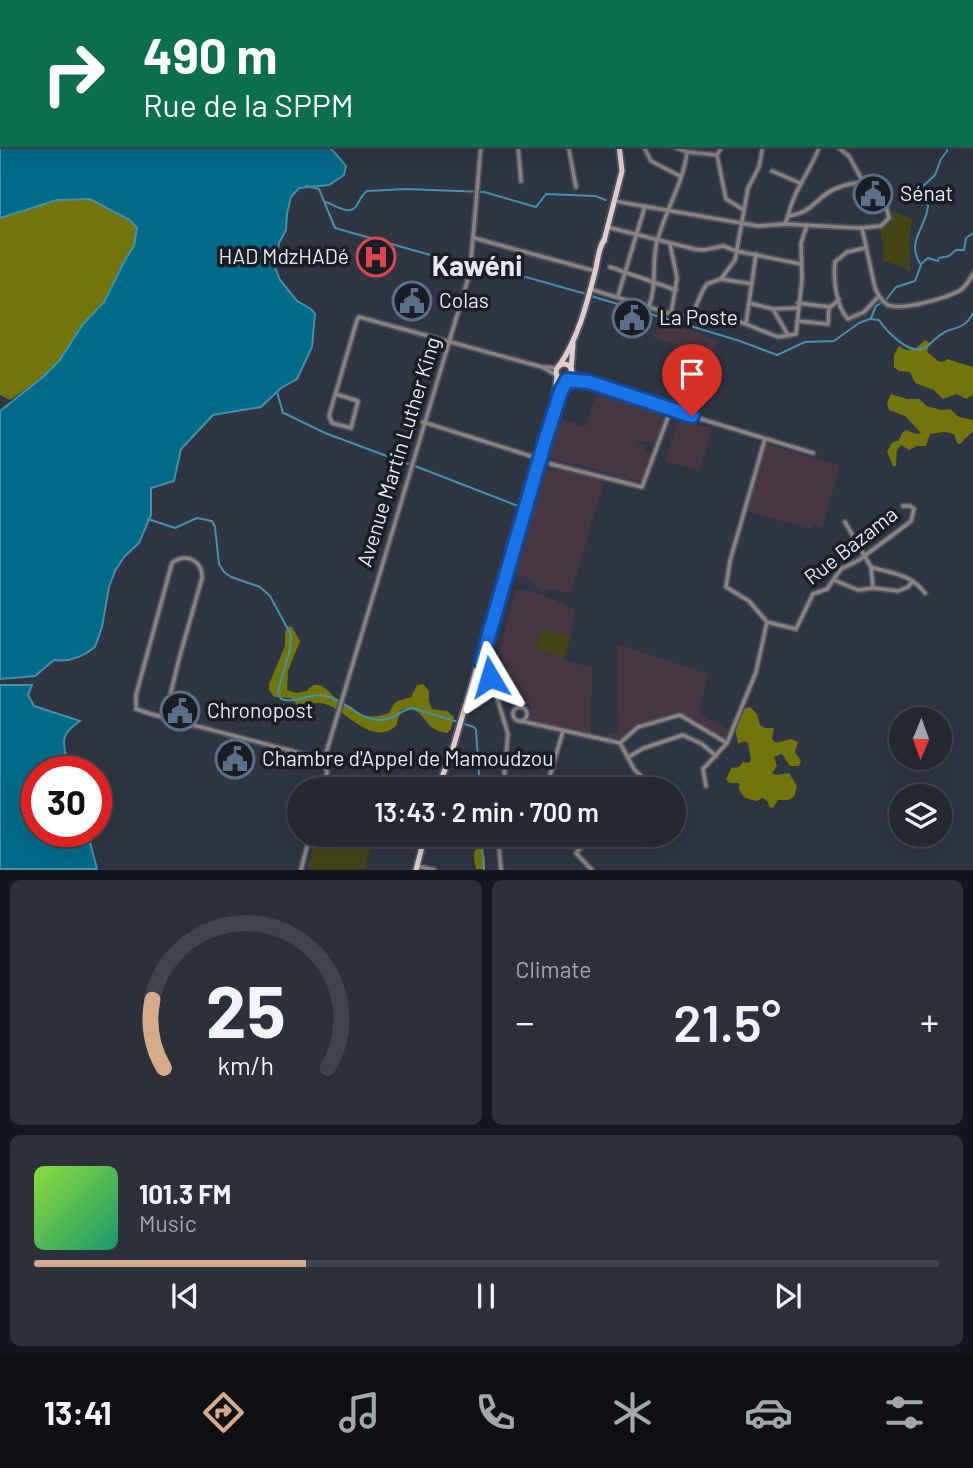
<!DOCTYPE html>
<html lang="en">
<head>
<meta charset="utf-8">
<style>
	body { margin:0; font-family:Barlow,sans-serif; background:#2b303a; color:#f1f3f6; height:100vh; display:flex; flex-direction:column; font-size:26px; white-space:nowrap }
	* { box-sizing:border-box; margin:0 }
	p { font-size:23px; color:#a3a6ac }
	.icon { flex:none; width:38px; height:38px; fill:none; stroke:currentColor; stroke-width:2; stroke-linecap:round; stroke-linejoin:round }
	.map { position:relative; height:870px; overflow:hidden }
	.sheet { display:flex; flex-direction:column; gap:10px; padding:10px; background:#13161c; flex:1 }
	.sheet>* { flex:none }
	.guide { position:absolute; left:0px; top:0px; width:973px; height:147px; box-shadow:0 7px 28px #0002,0 0 0 2px #40444d; background:#0b6e4f; color:#fff; overflow:hidden }
	.needle { width:46px; rotate:181deg }
	.controls { position:absolute; left:889px; top:707px; display:grid; gap:14px }
	.controls a { display:grid; place-items:center; width:63px; height:63px; border-radius:50%; background:#232832; box-shadow:0 7px 28px #0002,0 0 0 2px #40444d; font-size:35px }
	.speed { position:absolute; left:21px; top:756px; display:flex; gap:14px; font-size:35px; font-weight:700; text-align:center }
	.speed>* { display:grid; place-content:center; width:91px; height:91px; border-radius:50%; background:#232832; box-shadow:0 7px 28px #0002,0 0 0 2px #40444d; line-height:1 }
	.speed .limit { border:10px solid #d22; background:#fff; color:#111 }
	.pin { position:absolute; display:grid; place-items:center; width:60px; height:60px; color:#fff; margin:-72px -30px; border-radius:50% 50% 50% 0; rotate:-45deg; box-shadow:0 0 7px #0007 }
	.pin .icon { rotate:45deg }
	.me { position:absolute; width:77px; margin:-38px; rotate:353deg; stroke-linejoin:round; filter:drop-shadow(0 0 5px #0008) }
	.turn { display:flex; align-items:center; gap:24px; height:147px; padding:0 28px; font-size:32px }
	.turn .icon { width:91px; height:91px; stroke-width:2.5 }
	.turn b { display:block; font-size:49px; line-height:60px }
	.big { font-size:52px; font-weight:600; line-height:1.1 }
	.sheet .card { flex:1; display:flex; flex-direction:column; justify-content:center; gap:10px; min-width:0; padding:0 24px; border-radius:10px; background:#2b303a }
	.sheet .dial { align-items:center; gap:0 }
	.dial svg { height:182px; overflow:visible; fill:none; stroke:#40444d; stroke-width:7; stroke-linecap:round; text-anchor:middle }
	.dial text { fill:#f1f3f6; stroke:none }
	.song { display:flex; align-items:center; gap:21px }
	.cover { width:84px; height:84px; border-radius:10px; background:linear-gradient(135deg,hsl(90 70% 55%),hsl(160 70% 35%)) }
	.played { height:7px; border-radius:4px; background:linear-gradient(90deg,#d6ab8b 30%,#40444d 30%) }
	.keys { display:flex; justify-content:space-around; direction:ltr }
	.heat { display:flex; justify-content:space-between; align-items:center; font-size:38px; direction:ltr }
	.sheet .tiles { flex:1; display:grid; gap:10px; grid-template-columns:1fr 1fr }
	.card:last-child { grid-column:span 2 }
	.trip { position:absolute; left:287px; top:777px; width:399px; height:70px; border-radius:35px; background:#232832; box-shadow:0 7px 28px #0002,0 0 0 2px #40444d; font-weight:600; line-height:70px; text-align:center }
	.tabs { display:flex; height:112px; justify-content:space-around; align-items:center; background:#0e1014; color:#a3a6ac }
	.tabs .icon { width:49px; height:49px }
	.tabs .active { color:#d6ab8b }
	.tabs b { font-size:32px; color:#f1f3f6 }
	.map>svg:first-child { display:block }
	.education { fill:#473743 }
	.green { fill:#444617 }
	.forest { fill:#71750a }
	.water { fill:#026b89; stroke:#4690a8; stroke-width:2 }
	.lines { fill:none; stroke-linecap:round; stroke-linejoin:round }
	.stream { stroke:#4690a8; stroke-width:2 }
	.street-casing { stroke:#4c525f; stroke-width:7 }
	.secondary-casing { stroke:#4c525f; stroke-width:8 }
	.primary-casing { stroke:#4c525f; stroke-width:9 }
	.street { stroke:#8b8280; stroke-width:3.5 }
	.secondary { stroke:#bcadaa; stroke-width:4.5 }
	.primary { stroke:#e1cecb; stroke-width:5 }
	.route-casing { stroke:#114b97; stroke-width:18 }
	.route { stroke:#1a73e8; stroke-width:12 }
	.labels { text-anchor:middle; stroke-width:7; stroke-linejoin:round; paint-order:stroke }
	.poi-label { font-size:21px; fill:#e3e8f1; stroke:#1a1d23; text-anchor:start }
	.street-label { font-size:21px; fill:#e3e8f1; stroke:#1a1d23 }
	.district-label { font-size:28px; font-weight:bold; fill:#e3e8f1; stroke:#1a1d23 }
</style>
</head>
<body>
<div class="map">
<svg width="973" height="870" viewBox="0 0 973 870">
	<rect width="100%" height="100%" fill="#2f3543"/>
	<g class="education">
		<path d="M661 318 718 341 712 359 653 337Z"/>
		<path d="M597 393 666 414 656 444 648 441 638 442V444L646 446 645 451 653 454 643 484 575 463 573 465 545 456 557 418 585 427Z"/>
		<path d="M679 418 712 429 699 471 665 461Z"/>
		<path d="M766 444 840 466 822 527 812 524 810 529 746 511Z"/>
		<path d="M551 470H565L604 481 571 593 547 589 544 592 537 588 526 575 521 578 513 571 519 566 517 563 541 471Z"/>
		<path d="M516 589 541 594 576 610 564 661 592 667 591 734 531 719V705L498 697 495 686 501 685V646Z"/>
		<path d="M617 644 708 674 699 714 729 729 726 741 680 714 636 727 622 740 605 737 609 733H618Z"/>
	</g>
	<g class="green">
		<path d="M892 211 913 219C906 239 912 253 910 272L901 266 883 261V243L880 229 891 224Z"/>
		<path d="M542 629 570 636 565 657 537 649Z"/>
		<path d="M316 835 340 836 369 846 371 848 365 869H307Z"/>
	</g>
	<g class="forest">
		<path d="M0 0H84L2 2V55Z"/>
		<path d="M70 198 90 199 100 203 130 220 137 228 134 246 126 258 104 302 83 324 59 361 44 376 10 400 0 395V218C23 212 46 202 70 198Z"/>
		<path d="M925 340 930 343 927 352 938 361 944 362 947 359 973 367V395L966 399 957 394 943 399 934 390 915 383 910 372 899 371 894 367V355L899 346 906 350 915 349Z"/>
		<path d="M891 394 907 399H919L927 406 941 410 950 409 959 417 973 420V431L960 444 957 443 954 434 945 432 930 434 926 446H917L909 450 901 445 897 450 896 466H893L887 451 892 443 899 440 902 433 906 430 916 434 921 433 905 416 889 410 887 403Z"/>
		<path d="M289 626 292 627 300 641 288 671 287 690 296 693 307 691C318 676 328 692 338 700 342 703 348 704 353 708 357 711 357 713 361 715 368 718 382 716 389 713 396 698 397 702 411 697L417 685 423 684 429 691V701L432 709 447 711 454 717 451 729 447 733C418 729 430 706 401 710L396 726C372 747 346 710 325 704 315 701 307 705 297 705L291 698 274 697 269 690V684L285 646V632Z"/>
		<path d="M750 707 757 714 760 725 765 728H774L772 739 776 743 791 739 798 742 795 752 801 761 799 766H790L782 754 774 757 777 766 772 773 776 775 789 773 797 786 794 797 788 800H778L773 808 769 807 768 802 763 798 756 801 745 798 739 790V783H730L726 780 731 768 739 767 743 762 749 763 751 760 748 743 744 741 738 744 735 728 740 710Z"/>
		<path d="M478 846 481 847 485 858V869H476C475 861 471 854 478 846Z"/>
	</g>
	<g class="water">
		<path d="M0 70 2 145H328L346 166 344 175 329 185 299 188 291 197 287 214 286 230 279 243 275 267 280 280 297 301 311 309 315 314 312 347 297 379 281 388 261 407 213 415 181 449 174 481 151 488V515L139 543 124 557 115 571 109 587 102 627 95 647C83 657 69 662 54 660L35 676 0 679V411L44 376 59 361 83 324 104 302 126 258 134 246 137 228 130 220 90 199 57 200 0 218Z"/>
		<path d="M0 685H32L28 695 34 706 80 721C54 738 67 747 68 772H37V831H87L97 869H0Z"/>
	</g>
	<g class="lines">
		<g class="stream">
			<path d="M766 2 769 0"/>
			<path d="M971 126 973 125"/>
			<path d="M306 186 319 189 335 228 448 260 476 263 586 294"/>
			<path d="M326 202C335 205 350 217 357 205 361 199 360 196 367 191L406 189 484 192 536 207 546 194 595 196 606 200"/>
			<path d="M922 263 928 258 938 261 939 258 949 256 956 250H964L966 238 973 233"/>
			<path d="M591 296 740 341 777 355 805 342 834 341 859 323 870 319 879 320C886 331 910 356 924 348 932 344 937 335 947 331 959 327 967 326 973 313"/>
			<path d="M871 318 876 306 886 300 896 287 915 281 921 265C905 241 926 229 928 206L919 194V190L935 175 941 159 947 151V145"/>
			<path d="M277 392 283 413 286 414 325 433 408 464"/>
			<path d="M415 466 518 506"/>
			<path d="M148 519 175 528 197 518 212 521 215 527 219 564 224 572 231 577 260 587 270 596 291 635 290 649 279 687 278 693 281 699C297 704 311 692 326 696 346 700 359 721 382 720 394 720 401 709 413 708L474 727 476 730 480 789"/>
			<path d="M481 835 484 870"/>
		</g>
		<defs>
			<g id="street">
				<path d="M101 2V0"/>
				<path d="M175 2 179 0"/>
				<path d="M242 2 244 0"/>
				<path d="M444 2V0"/>
				<path d="M518 145 521 181"/>
				<path d="M568 145 576 187"/>
				<path d="M643 145 651 161 680 176"/>
				<path d="M669 145 687 152 717 155"/>
				<path d="M717 155 726 199 744 210"/>
				<path d="M717 155 723 145"/>
				<path d="M772 171 800 183"/>
				<path d="M614 201 758 226 785 224 859 228 881 226 889 218 886 206 879 196 863 182 849 156 835 145"/>
				<path d="M788 216C794 189 812 169 820 145"/>
				<path d="M785 224 788 216C810 212 810 206 826 194 837 186 849 184 863 182"/>
				<path d="M607 227 694 249 703 250 723 246 736 251 801 264"/>
				<path d="M862 228 875 288C878 295 881 301 888 305 902 311 946 298 959 291 966 287 969 280 973 274"/>
				<path d="M474 238 595 271"/>
				<path d="M670 244 677 278 671 314"/>
				<path d="M865 248 847 252 835 262C833 279 836 307 848 319L864 312 878 297"/>
				<path d="M610 267 676 290"/>
				<path d="M721 279 752 284"/>
				<path d="M590 289 681 317 692 315 738 321 778 337 796 334 802 279 801 243 807 225"/>
				<path d="M618 296 645 206"/>
				<path d="M749 303 773 309 797 308"/>
				<path d="M798 303 830 307 839 300"/>
				<path d="M649 306C657 284 652 268 656 246 663 214 683 185 687 152"/>
				<path d="M773 309 788 335"/>
				<path d="M692 315 703 290 707 284 721 279 735 260 748 188 759 167 763 145"/>
				<path d="M797 321 828 324 829 307"/>
				<path d="M746 323 756 254"/>
				<path d="M544 367 557 368"/>
				<path d="M572 372 588 382 609 391 813 453"/>
				<path d="M569 379 586 382"/>
				<path d="M336 394 358 401 351 428 332 423 329 416 357 320 359 317 542 367 556 375"/>
				<path d="M423 422 537 458"/>
				<path d="M551 464 642 487 671 409"/>
				<path d="M845 522 871 567C892 574 910 573 925 593"/>
				<path d="M871 567 873 588"/>
				<path d="M834 580 858 590 873 588 898 591 908 587 913 581"/>
				<path d="M767 622 796 629 813 594 827 589 841 569 859 560 906 525 911 521 914 509 910 506H903"/>
				<path d="M481 662 488 668 508 734 503 789"/>
				<circle cx="520" cy="714" r="7"/>
				<path d="M165 717 179 659 202 578C203 561 186 552 172 563L136 695V709L151 714 311 756 326 764 327 773 323 789"/>
				<path d="M521 721 620 743 634 769 646 781 639 789"/>
				<path d="M620 743 638 727 680 715 727 743"/>
				<path d="M628 757 644 748 683 735 702 744 716 756"/>
				<path d="M326 764 327 750 470 272 481 145"/>
				<path d="M706 786 703 769 727 743 756 672 767 622 749 601 726 587 730 561 765 439"/>
				<path d="M546 789 563 731"/>
				<path d="M498 835 501 870"/>
				<path d="M417 866 434 870"/>
				<path d="M301 870 310 835"/>
				<path d="M592 870 576 853 592 835"/>
			</g>
			<path id="secondary" d="M426 0 431 2"/>
			<g id="primary">
				<path d="M0 62H2"/>
				<path d="M604 241 622 171 619 145"/>
				<circle cx="564" cy="372" r="8"/>
				<path d="M559 366C578 339 587 303 595 272 598 261 598 249 604 240"/>
				<path d="M571 370 573 344"/>
				<path d="M552 420 567 380"/>
				<path d="M466 708 490 637 517 536"/>
				<path d="M437 789 451 755 548 423 556 388 557 376"/>
				<path d="M442 789 446 778"/>
				<path d="M416 870 425 835"/>
			</g>
		</defs>
		<use href="#street" class="street-casing"/>
		<use href="#secondary" class="secondary-casing"/>
		<use href="#primary" class="primary-casing"/>
		<use href="#street" class="street"/>
		<use href="#secondary" class="secondary"/>
		<use href="#primary" class="primary"/>
	</g>
	<g class="lines">
		<defs>
			<path id="route" d="M490 677 488 668 481 662 544 444 561 391 567 380 589 382 692 416"/>
		</defs>
		<use href="#route" class="route-casing"/>
		<use href="#route" class="route"/>
	</g>
	<defs>
		<symbol id="civic-ring" viewBox="-11 -11 22 22"><circle r="9.5" fill="#1a1d23" stroke="#5c6f8a" stroke-width="1.5"/><path d="M-.6-6.5H3V-4.5H.6V-3L4-1V1h2V6H-6V1h2V-1L-.6-3ZM-1.2 2.5V6h2.4V2.5Z" fill="#5c6f8a"/></symbol>
		<symbol id="hospital-ring" viewBox="-11 -11 22 22"><circle r="9.5" fill="#1a1d23" stroke="#e0444e" stroke-width="1.5"/><path d="M-5-5h3v3.5h4V-5h3V5h-3V1.5h-4V5h-3Z" fill="#e0444e"/></symbol>
	</defs>
	<g fill-rule="evenodd">
		<use href="#civic-ring" x="851" y="172" width="44" height="44"/>
		<use href="#hospital-ring" x="354" y="235" width="44" height="44"/>
		<use href="#civic-ring" x="390" y="279" width="44" height="44"/>
		<use href="#civic-ring" x="610" y="296" width="44" height="44"/>
		<use href="#civic-ring" x="158" y="689" width="44" height="44"/>
		<use href="#civic-ring" x="213" y="737" width="44" height="44"/>
	</g>
	<g class="labels">
		<g class="poi-label">
			<text x="900" y="201">Sénat</text>
			<text x="349" y="264" text-anchor="end">HAD MdzHADé</text>
			<text x="439" y="308">Colas</text>
			<text x="659" y="325">La Poste</text>
			<text x="207" y="718">Chronopost</text>
			<text x="262" y="766">Chambre d'Appel de Mamoudzou</text>
		</g>
		<g class="street-label">
			<text transform="translate(399 452) rotate(-73)" y="7">Avenue Martin Luther King</text>
			<text transform="translate(851 546) rotate(-38)" y="7">Rue Bazama</text>
		</g>
		<g class="district-label">
			<text x="477" y="276">Kawéni</text>
		</g>
	</g>
</svg>
<div class="controls">
<a><svg class="needle" viewBox="-14 -14 28 28"><path d="M0-13l5 13h-10z" fill="#e53935"/><path d="M0 13l5-13h-10z" fill="#a3a6ac"/></svg></a>
<a><svg class="icon" aria-label="layers" viewBox="0 0 24 24"><path d="M12 4l9 5-9 5-9-5zM3 14l9 5 9-5"/></svg></a>
</div>
<div class="speed"><div class="limit">30</div></div>
<div class="pin" style="left:692px;top:416px;background:#d93025"><svg class="icon" aria-label="arrive" viewBox="0 0 24 24"><path d="M6 21V4h12l-3 4 3 4H6"/></svg></div>
<svg class="me" style="left:490px;top:677px" viewBox="-20 -20 40 40"><path d="M0-17L14 15 0 8-14 15z" fill="#1a73e8" stroke="#fff" stroke-width="4"/></svg>
<div class="trip">13:43 · 2 min · 700 m</div>
<div class="guide">
<div class="turn"><svg class="icon" aria-label="right" viewBox="0 0 24 24"><path d="M7 20v-9h11M14 6l5 5-5 5"/></svg><div><b>490 m</b>Rue de la SPPM</div></div>
</div>
</div>
<section class="sheet">
<div class="tiles">
<div class="card dial"><svg viewBox="0 0 100 80">
<path d="M14 69A42 42 0 1 1 86 69"/>
<path d="M14 69A42 42 0 0 1 9 39" stroke="#d6ab8b"/>
<text x="50" y="56" font-size="32" font-weight="700">25</text>
<text x="50" y="72" font-size="11">km/h</text>
</svg></div>
<div class="card"><p>Climate</p>
<div class="heat"><a>−</a><b class="big">21.5°</b><a>+</a></div>
</div>
<div class="card">
<div class="song"><i class="cover"></i><div><b>101.3 FM</b><p>Music</p></div></div>
<div class="played"></div>
<div class="keys"><svg class="icon" aria-label="previous" viewBox="0 0 24 24"><path d="M18 5L8 12l10 7zM5 5v14"/></svg><svg class="icon" aria-label="pause" viewBox="0 0 24 24"><path d="M8 5v14M16 5v14"/></svg><svg class="icon" aria-label="next" viewBox="0 0 24 24"><path d="M6 5l10 7-10 7zM19 5v14"/></svg></div>
</div>
</div>
</section>
<nav class="tabs">
<b>13:41</b>
<svg class="icon active" aria-label="directions" viewBox="0 0 24 24"><path d="M12 3l9 9-9 9-9-9zM9 14v-3h6M13 9l2 2-2 2"/></svg>
<svg class="icon" aria-label="music" viewBox="0 0 24 24"><path d="M9 18V5l10-2v13"/><circle cx="6" cy="18" r="3"/><circle cx="16" cy="16" r="3"/></svg>
<svg class="icon" aria-label="phone" viewBox="0 0 24 24"><path d="M5 4h4l2 5-3 2q2 4 5 5l2-3 5 2v4C11 20 4 13 5 4z"/></svg>
<svg class="icon" aria-label="climate" viewBox="0 0 24 24"><path d="M12 3v18M4 7l16 10M4 17L20 7"/></svg>
<svg class="icon" aria-label="car" viewBox="0 0 24 24"><path d="M5 17H2v-5l4-1 3-4h7l3 4 3 1v5h-3M9 17h6M6 11h13"/><circle cx="7" cy="17" r="2"/><circle cx="17" cy="17" r="2"/></svg>
<svg class="icon" aria-label="filters" viewBox="0 0 24 24"><path d="M4 7h16M4 17h16"/><circle cx="9" cy="7" r="2"/><circle cx="15" cy="17" r="2"/></svg>
</nav>
</body>
</html>
